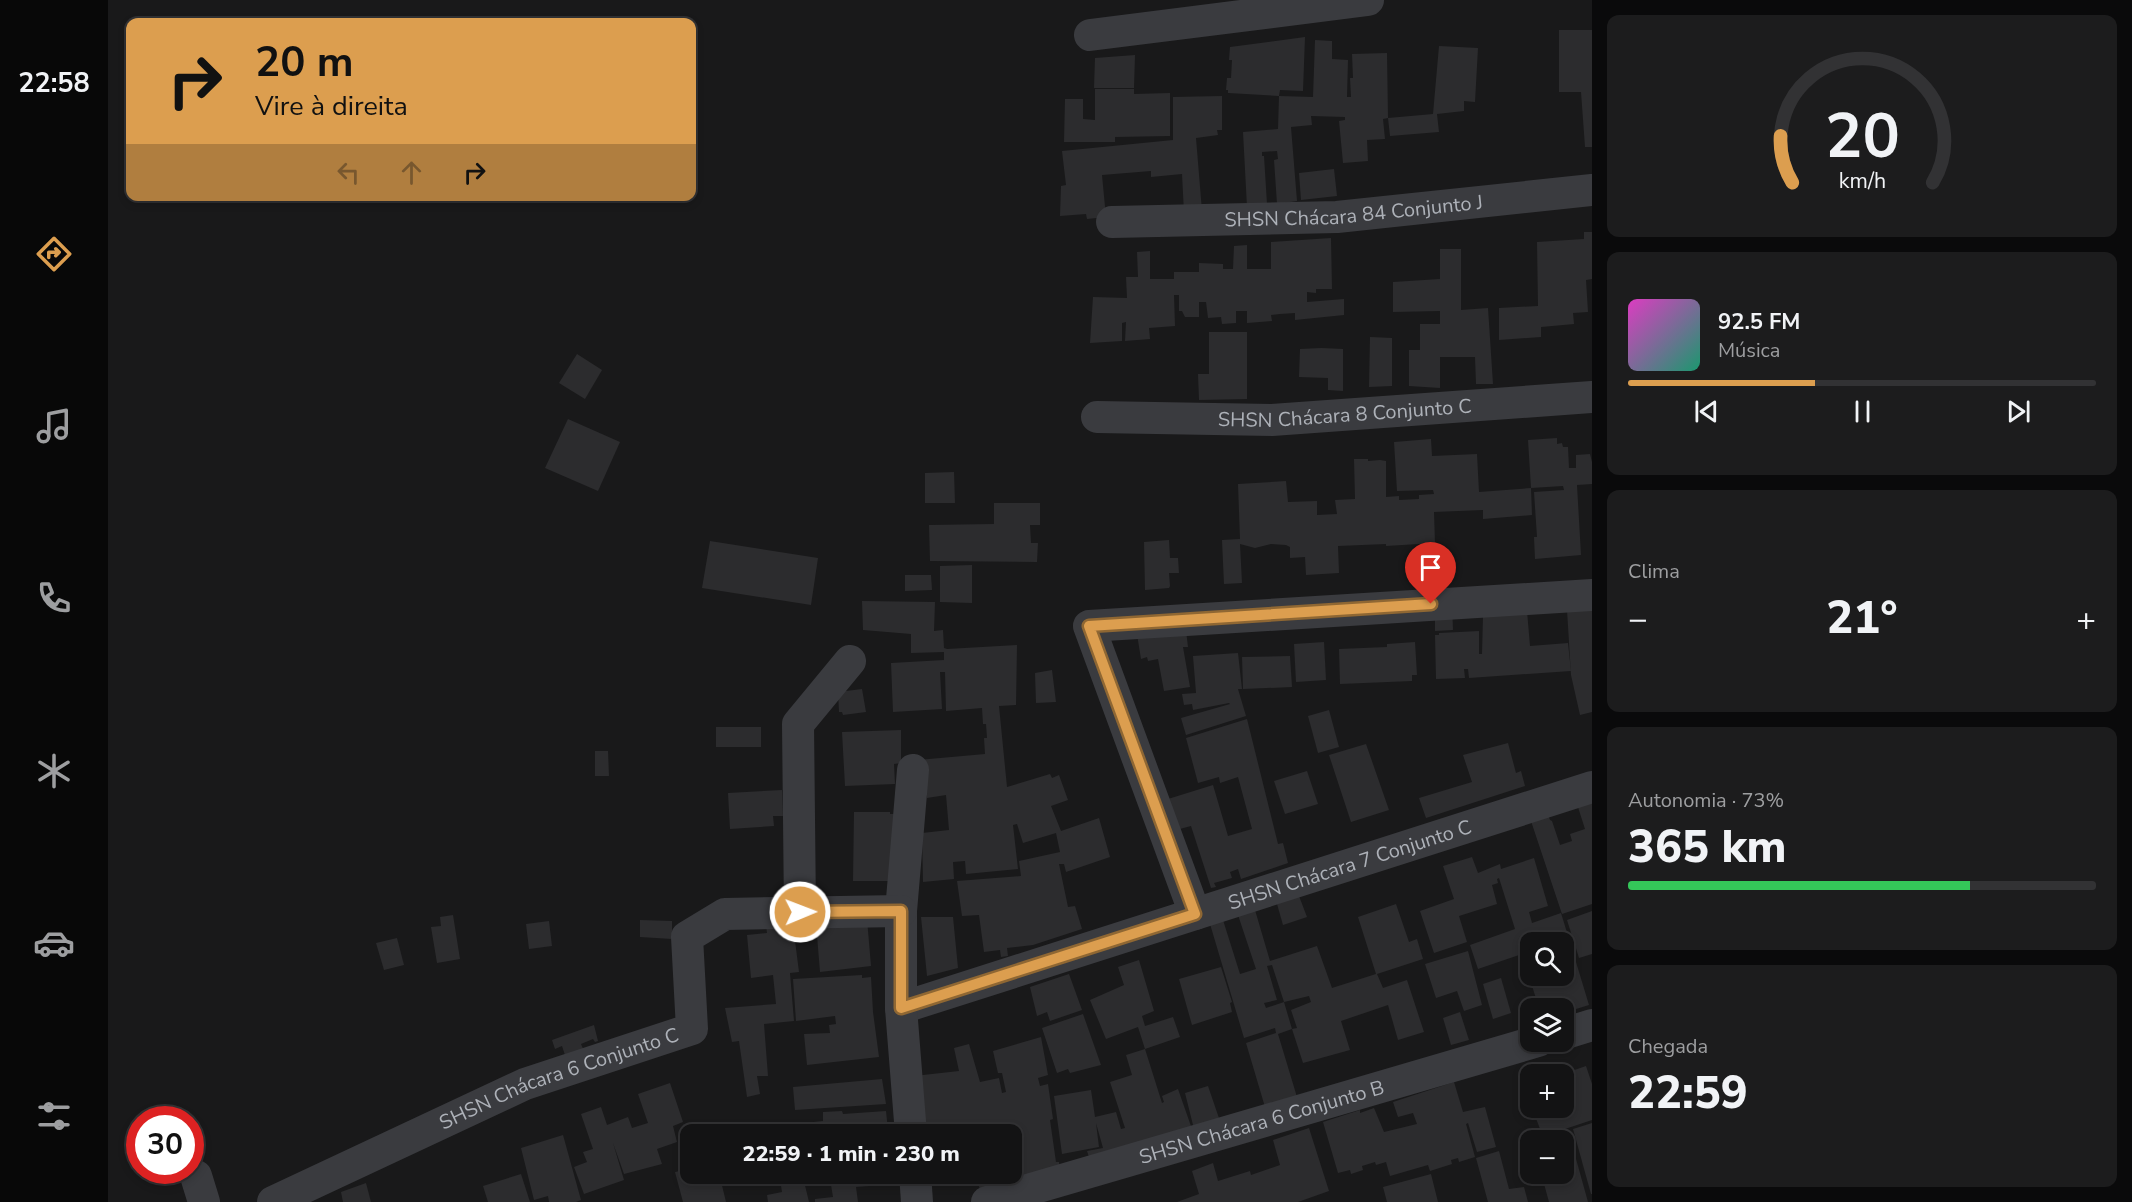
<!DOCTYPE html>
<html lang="pt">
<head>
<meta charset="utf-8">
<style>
	body { margin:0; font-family:"Nunito Sans",sans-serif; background:#1c1c1d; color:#f1f3f6; height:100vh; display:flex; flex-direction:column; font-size:22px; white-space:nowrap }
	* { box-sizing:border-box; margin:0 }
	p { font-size:20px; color:#9d9ea0 }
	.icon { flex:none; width:33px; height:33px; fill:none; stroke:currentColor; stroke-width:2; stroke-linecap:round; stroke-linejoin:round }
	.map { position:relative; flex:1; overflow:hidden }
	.side { display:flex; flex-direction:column; gap:15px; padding:15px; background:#0a0a0b; width:540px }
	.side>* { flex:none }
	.top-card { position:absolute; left:18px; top:18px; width:570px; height:183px; border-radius:12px; box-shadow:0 3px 9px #0003,0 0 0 2px #323234; background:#dc9e4f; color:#111; overflow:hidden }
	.buttons { position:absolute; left:1412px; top:932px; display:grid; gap:12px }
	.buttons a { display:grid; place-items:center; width:54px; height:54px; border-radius:12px; background:#131314; box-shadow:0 3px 9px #0003,0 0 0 2px #323234; font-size:30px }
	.speed { position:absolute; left:18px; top:1106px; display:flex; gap:12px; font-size:30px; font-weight:700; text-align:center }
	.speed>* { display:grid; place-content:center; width:78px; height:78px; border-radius:50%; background:#131314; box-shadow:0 3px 9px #0003,0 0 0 2px #323234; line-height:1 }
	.speed .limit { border:9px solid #d22; background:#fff; color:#111 }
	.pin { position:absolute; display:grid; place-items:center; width:51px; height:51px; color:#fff; margin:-62px -26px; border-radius:50% 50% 50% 0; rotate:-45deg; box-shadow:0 0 6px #0007 }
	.pin .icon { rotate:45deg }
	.me { position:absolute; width:66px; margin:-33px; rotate:89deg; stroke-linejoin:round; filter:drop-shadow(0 0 4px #0008) }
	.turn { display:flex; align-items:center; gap:21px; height:126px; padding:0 30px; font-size:27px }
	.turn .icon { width:78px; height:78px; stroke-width:2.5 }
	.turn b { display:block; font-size:42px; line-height:51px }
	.lanes { display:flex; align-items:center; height:57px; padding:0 30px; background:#0003; justify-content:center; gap:30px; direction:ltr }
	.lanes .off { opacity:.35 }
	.big { font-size:45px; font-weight:800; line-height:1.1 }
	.side .tile { flex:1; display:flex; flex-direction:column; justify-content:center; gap:9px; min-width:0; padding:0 21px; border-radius:12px; background:#1c1c1d }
	.side .dial { align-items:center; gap:0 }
	.dial svg { height:156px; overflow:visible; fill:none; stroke:#323234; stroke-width:7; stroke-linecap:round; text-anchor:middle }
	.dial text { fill:#f1f3f6; stroke:none }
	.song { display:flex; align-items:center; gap:18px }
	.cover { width:72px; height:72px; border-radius:9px; background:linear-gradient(135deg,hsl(310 70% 55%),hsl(160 70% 35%)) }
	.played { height:6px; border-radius:3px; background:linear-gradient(90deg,#dc9e4f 40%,#323234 40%) }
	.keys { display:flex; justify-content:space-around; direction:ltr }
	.heat { display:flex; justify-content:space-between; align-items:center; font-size:33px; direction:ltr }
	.charge { height:9px; border-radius:4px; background:linear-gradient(90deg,#34c759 73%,#323234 0) }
	.trip { position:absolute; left:572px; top:1124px; width:342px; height:60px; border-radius:12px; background:#131314; box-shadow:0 3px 9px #0003,0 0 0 2px #323234; font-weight:800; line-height:60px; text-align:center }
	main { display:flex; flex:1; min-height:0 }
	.tab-bar { display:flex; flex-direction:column; width:108px; justify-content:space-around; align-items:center; background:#080808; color:#9d9ea0 }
	.tab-bar .icon { width:42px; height:42px }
	.tab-bar .current { color:#dc9e4f }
	.tab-bar b { font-size:27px; color:#f1f3f6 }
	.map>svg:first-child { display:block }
	.building { fill:#2c2c2e; fill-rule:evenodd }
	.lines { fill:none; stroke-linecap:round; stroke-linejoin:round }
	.street { stroke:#3a3b3f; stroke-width:32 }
	.route-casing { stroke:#8f6733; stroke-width:15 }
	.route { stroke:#dc9e4f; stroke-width:10 }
	.labels { text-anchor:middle; stroke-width:6; stroke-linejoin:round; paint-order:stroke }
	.street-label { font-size:20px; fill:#adb1b8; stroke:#141415 }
</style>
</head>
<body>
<main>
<nav class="tab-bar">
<b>22:58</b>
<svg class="icon current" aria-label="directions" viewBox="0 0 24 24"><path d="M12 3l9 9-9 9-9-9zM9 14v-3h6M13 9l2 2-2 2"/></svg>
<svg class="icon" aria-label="music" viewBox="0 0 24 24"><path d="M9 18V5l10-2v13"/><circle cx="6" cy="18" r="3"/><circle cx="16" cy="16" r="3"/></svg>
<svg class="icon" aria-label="phone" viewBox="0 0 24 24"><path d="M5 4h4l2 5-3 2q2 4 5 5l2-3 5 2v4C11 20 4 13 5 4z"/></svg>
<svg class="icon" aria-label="climate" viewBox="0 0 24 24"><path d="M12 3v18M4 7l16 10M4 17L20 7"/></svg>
<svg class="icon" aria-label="car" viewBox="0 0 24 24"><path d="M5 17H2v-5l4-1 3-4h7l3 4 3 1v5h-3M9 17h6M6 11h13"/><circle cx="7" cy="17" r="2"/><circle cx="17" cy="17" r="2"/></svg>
<svg class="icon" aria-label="filters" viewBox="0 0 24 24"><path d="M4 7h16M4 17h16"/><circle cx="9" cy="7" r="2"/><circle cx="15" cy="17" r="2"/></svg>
</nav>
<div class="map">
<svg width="1484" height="1202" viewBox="0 0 1484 1202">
	<rect width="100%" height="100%" fill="#19191a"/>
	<g class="building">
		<path d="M1451 30H1484V147H1477L1473 92H1451Z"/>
		<path d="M1197 37 1195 91 1172 90 1171 96 1120 93V90H1118L1119 78H1123L1124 60H1121L1122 47Z"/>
		<path d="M1207 40 1224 41V59L1240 60 1239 97H1243L1242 78H1245L1244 54 1279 53 1280 118 1325 114 1331 46 1370 48 1367 102 1356 101V111L1329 114 1331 132 1282 136 1280 118 1275 119 1277 139 1259 140 1260 161 1235 163 1231 121 1237 120V117L1203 116 1204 125 1183 127 1189 201 1169 204 1166 160 1170 159 1169 151 1154 152V156H1156L1159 204 1139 207 1135 132 1170 129 1171 96 1205 97Z"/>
		<path d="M1027 55 1026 88H986L987 58Z"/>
		<path d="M987 89H1026V94L1062 93V136L1007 137V142H956L957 99H975V119L987 120Z"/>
		<path d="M1114 96V130H1109L1110 135 1088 138 1094 211 1076 213 1074 174 1043 177V171L994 175 998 217 979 219 978 214 952 216 953 186 958 185 954 151 1065 140V97Z"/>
		<path d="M1226 169 1229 196 1193 200 1191 173Z"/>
		<path d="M1476 232H1484V279L1478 280 1480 312 1465 313 1466 324 1433 327V337L1391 340V308L1430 306 1429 242 1476 239Z"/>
		<path d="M1223 238 1224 289H1208V293L1199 292V302L1236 299V315L1187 320V313L1172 314 1163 315 1164 321 1139 323V311H1128V323L1114 324 1113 317 1100 318 1098 302H1091V317H1077L1074 311H1071V295H1066L1067 326 1041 328 1042 339 1017 341 1018 322 1014 323V341L982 343 985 297 1019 298 1018 277H1030L1029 252 1042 251V279H1066V272H1091V263L1115 264V269H1125L1126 246 1139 245V269H1163V242Z"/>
		<path d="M1332 249H1353V310L1380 308 1385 384H1368L1367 357H1332V388L1301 386V350H1312V324H1332V311L1285 312V282L1332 279Z"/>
		<path d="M1101 332H1139V399L1091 400 1090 374H1101Z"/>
		<path d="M1262 337 1284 338V386L1261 387Z"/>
		<path d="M1213 348 1235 349V391L1220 390V378L1191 377 1192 349Z"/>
		<path d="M469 354 494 370 477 399 451 383Z"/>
		<path d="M460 419 512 442 490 491 437 468Z"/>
		<path d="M1449 438V444L1454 443 1455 447H1460L1461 468H1468V455L1482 454 1484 462V484L1469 485 1473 555 1427 559 1426 537H1429L1426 492 1456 490 1455 486 1423 488 1420 440Z"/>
		<path d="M1323 439 1324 456 1369 454 1371 492 1423 488 1424 515 1375 519V510L1326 512 1327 543 1278 546V544L1230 546 1231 573 1198 575 1197 557 1182 558V547L1178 545 1163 544 1147 548 1132 544 1134 583 1116 584 1114 540 1132 539 1130 484 1178 481 1180 502 1209 501V515L1229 514 1227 500 1247 499 1246 459H1260V461L1272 460 1278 461V497L1291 496V500L1311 499V495L1326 494 1325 490 1289 491 1286 442Z"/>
		<path d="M846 472 847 503H817V473Z"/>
		<path d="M886 503H932V525H922L923 543H930L929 562 822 561 821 525 886 524Z"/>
		<path d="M1061 540 1062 558H1070L1071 573H1061L1062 586 1061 588 1037 590 1036 542Z"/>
		<path d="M602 541 710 558 703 605 594 588Z"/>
		<path d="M864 565V603L832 602V566Z"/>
		<path d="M797 575H823L824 590 797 591Z"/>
		<path d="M1418 599 1422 646 1460 643 1463 671 1361 678 1360 669H1356L1357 678 1328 679 1327 635H1331V633L1371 631V654H1374L1375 616Z"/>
		<path d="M754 601 827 602 826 631 835 630 836 648 839 649 909 645 908 705 891 706 899 787 942 774 944 778 951 775 960 800 943 806 953 831 991 818 1002 857 958 872 956 864H951L960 907 967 906 974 929 925 945 899 948 900 956 893 957 892 950 876 952 871 915 854 916 849 881 913 876 911 861 952 852 948 833 915 843 909 824 905 825 910 869 858 874 857 861 845 862 846 879 815 882 814 833 841 830 838 795 819 798 818 784 810 760 877 754 876 738H879L878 724H875L874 708 838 711 837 672H832L834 709 785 712 783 663 836 660V652L803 653V634L755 630Z"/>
		<path d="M1344 605 1345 630 1327 631V606Z"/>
		<path d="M1459 610H1484V712L1472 715 1463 675Z"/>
		<path d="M1077 622 1080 647H1075L1082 687 1056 691 1050 659 1040 661 1039 657 1033 659 1029 634Z"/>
		<path d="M1216 642 1218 680 1188 682 1186 644Z"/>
		<path d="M1307 642 1309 675H1304V681L1232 684 1231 649 1279 647V644Z"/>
		<path d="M1130 653 1134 689H1130L1138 716 1078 735 1073 718 1122 704 1121 703 1085 710 1084 704 1076 705 1074 694 1088 693 1085 656Z"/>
		<path d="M1182 656 1184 687 1135 689 1134 657Z"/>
		<path d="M944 670 948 702 928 703 927 673Z"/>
		<path d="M754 689 758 712 735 715 734 712H731L730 692Z"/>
		<path d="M1221 710 1231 747 1210 753 1200 716Z"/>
		<path d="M1139 719 1170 844 1175 843 1180 863 1133 879 1130 869 1122 872 1124 878 1106 883 1108 887 1103 888 1083 826 1068 830 1060 799 1105 785 1120 836 1144 829 1130 777 1112 783 1111 777 1090 783 1078 738Z"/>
		<rect x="608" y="727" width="45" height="20"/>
		<path d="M793 730V763L786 764 787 784 737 786 734 732Z"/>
		<path d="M1400 743 1408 773 1413 771 1417 786 1318 818 1311 798 1364 782 1355 755Z"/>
		<path d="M1258 744 1281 810 1243 822 1221 755Z"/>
		<path d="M487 751H500L501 776H487Z"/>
		<path d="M1199 771 1210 804 1177 814 1166 781Z"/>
		<path d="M674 790 675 816H665L666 826 622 829 620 793Z"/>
		<path d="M1484 799V904L1454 914 1423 821 1440 815 1442 820 1444 821 1452 845 1464 841 1462 834 1477 829 1469 804Z"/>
		<path d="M746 812H782V814H792L791 881H745Z"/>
		<path d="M1364 857 1370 873 1392 864 1393 869 1426 858 1440 906 1421 912 1424 923 1453 913 1461 939 1453 942H1422V975H1455V956L1465 952 1481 1005 1455 1013V1008H1431L1414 954 1370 969 1362 945 1407 929 1391 878 1389 879 1390 883 1384 885 1389 904 1351 916 1359 942 1326 953 1312 911 1346 899 1335 866Z"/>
		<path d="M1191 896 1199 917 1175 925 1169 904Z"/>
		<path d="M1288 904 1301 942 1309 939 1315 959 1269 974 1275 988 1299 980 1316 1032 1290 1040 1280 1005 1233 1021 1242 1050 1195 1063 1184 1029 1189 1028 1183 1010 1203 1002 1201 996 1176 1002 1184 1029 1170 1034 1189 1097 1157 1107 1138 1043 1168 1033 1167 1028 1136 1038 1102 924 1115 920 1132 974 1148 969 1130 915 1147 910 1162 961 1209 946 1224 988 1268 974 1250 917ZM1164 965 1176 1002 1158 1008 1156 1003 1169 1000 1159 966Z"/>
		<path d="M1484 911V954L1471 958 1459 920Z"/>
		<path d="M345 915 352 959 329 963 323 927 333 926 332 917Z"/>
		<path d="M813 917H845L850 968 819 976Z"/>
		<path d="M759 919 763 966 712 972 708 923Z"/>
		<path d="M532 920 564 921V939L532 937Z"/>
		<path d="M441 921 444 946 421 949 418 924Z"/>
		<path d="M658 925H685L691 972 682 973 686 1021 656 1024 660 1076H649L652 1094 639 1097 631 1041 624 1042 617 1008 668 1004 665 975 643 978 639 935 659 933Z"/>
		<path d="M289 938 296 965 276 970 268 943Z"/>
		<path d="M1360 951 1374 1005 1356 1011 1349 991 1328 998 1317 964Z"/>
		<path d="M1031 960 1046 1011 1034 1016 1037 1026 1065 1017 1072 1037 1037 1049 1030 1027 998 1039 982 1000 1016 985 1010 967Z"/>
		<path d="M1113 967 1124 1002 1122 1003 1124 1012 1084 1025 1071 979Z"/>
		<path d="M961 974 974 1010 942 1021 939 1012 929 1016 922 987Z"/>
		<path d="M754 975V978L763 977 765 1012 771 1057 699 1065 696 1034 722 1033 721 1025 728 1024 727 1016 688 1021 685 979Z"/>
		<path d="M1393 978 1403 1013 1385 1019 1375 984Z"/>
		<path d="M1352 1012 1361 1040 1343 1045 1335 1018Z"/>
		<path d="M975 1014 993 1065 962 1073 960 1069 949 1073 934 1028Z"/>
		<path d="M486 1025 490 1041 487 1042 485 1039 473 1044 476 1051 458 1058 454 1046 447 1049 444 1040Z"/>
		<path d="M933 1037 940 1075 930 1078 932 1086 940 1084 945 1119 942 1120 948 1162H951L953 1176 873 1197 869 1175 823 1182 822 1173H903V1168H909L903 1129H900V1134H816L806 1076 851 1071 846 1048 861 1044 872 1082 891 1078 894 1093 898 1092 894 1073H890L885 1051Z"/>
		<path d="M1037 1049 1054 1103 1056 1102 1054 1096 1070 1089 1084 1129 984 1166 979 1151 995 1148 988 1123 991 1147 954 1154 946 1096 983 1090 987 1117 1008 1112 1013 1129 1017 1128 1002 1082 1024 1075 1018 1055Z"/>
		<path d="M1478 1066 1484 1084V1120L1448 1132 1447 1130 1434 1134 1424 1108 1455 1107V1074Z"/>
		<path d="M774 1079 778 1104 687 1110 685 1087Z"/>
		<path d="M1346 1082 1355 1112 1377 1107 1388 1147 1369 1152 1360 1123 1358 1124 1367 1157 1351 1162 1350 1158 1343 1160 1344 1164 1322 1171 1320 1165 1282 1176 1278 1162 1268 1165 1267 1162 1254 1166 1255 1170 1243 1174 1242 1170 1230 1173 1215 1122 1252 1110V1113L1266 1108 1276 1132 1309 1124 1305 1113 1290 1117 1285 1102Z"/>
		<path d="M562 1083 575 1122 565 1126 569 1142 549 1149 554 1164 516 1174 505 1143 516 1180 476 1194 466 1167 479 1162 475 1152 485 1149 473 1114 493 1107 499 1125 520 1117 524 1128 540 1123 530 1094Z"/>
		<path d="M1100 1086 1113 1124 1086 1129 1077 1093Z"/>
		<path d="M734 1111 735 1114 778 1111 780 1130 748 1134H697L696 1123 715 1121V1112Z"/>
		<path d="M1484 1123V1194H1483L1465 1129Z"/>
		<path d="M1201 1128 1221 1191 1190 1202H1069L1091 1194 1084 1171 1105 1163 1110 1181 1142 1171 1143 1175 1172 1165 1165 1140Z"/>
		<path d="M1460 1130 1480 1202H1441L1433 1173H1455V1140L1428 1139Z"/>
		<path d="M455 1135 473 1200 468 1202H441L440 1196 426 1200 413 1148Z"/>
		<path d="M1422 1141V1160L1419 1161 1415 1144Z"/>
		<path d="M1391 1151 1401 1189 1416 1187 1420 1202H1380L1368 1158Z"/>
		<path d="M582 1169V1173H611L618 1202H575L567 1172Z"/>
		<path d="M671 1173H694L701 1202H660L659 1195 674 1192Z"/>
		<path d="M721 1173H786L787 1184 748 1187 750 1202H707V1199L725 1197Z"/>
		<path d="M413 1174 422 1202H380L375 1186Z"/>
		<path d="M1323 1174 1330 1202H1279L1275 1187Z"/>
		<path d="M258 1183 263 1202H235L233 1192Z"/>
	</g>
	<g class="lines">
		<g class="street">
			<path d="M982 35 1260 0"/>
			<path id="s1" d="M1004 222 1229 217 1484 190"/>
			<path id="s2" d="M989 417 1164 420 1484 397"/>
			<path d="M692 912 690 724 742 661"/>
			<path d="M1087 914 981 626 1484 595"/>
			<path id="s3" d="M793 1008 1484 787"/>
			<path d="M1455 1034 1484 1025"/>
			<path d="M803 1134 793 1008V911L805 770"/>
			<path d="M807 1173 809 1202"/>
			<path d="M88 1176 96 1202"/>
			<path id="s4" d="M165 1202 417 1084 584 1029 579 937 617 914 793 911"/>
			<path id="s5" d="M879 1202 1430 1041"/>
		</g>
	</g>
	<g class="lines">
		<defs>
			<path id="route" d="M692 912 793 911V1008L1087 914 981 626 1323 604"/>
		</defs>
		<use href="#route" class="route-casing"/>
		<use href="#route" class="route"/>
	</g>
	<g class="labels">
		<g class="street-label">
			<text dy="7" stroke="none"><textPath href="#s1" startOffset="242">SHSN Chácara 84 Conjunto J</textPath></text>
			<text dy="7" stroke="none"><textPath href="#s2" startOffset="248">SHSN Chácara 8 Conjunto C</textPath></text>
			<text dy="7" stroke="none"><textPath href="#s3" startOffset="471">SHSN Chácara 7 Conjunto C</textPath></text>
			<text dy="7" stroke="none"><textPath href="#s4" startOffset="312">SHSN Chácara 6 Conjunto C</textPath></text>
			<text dy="7" stroke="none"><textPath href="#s5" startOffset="286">SHSN Chácara 6 Conjunto B</textPath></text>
		</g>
	</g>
</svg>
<div class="buttons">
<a><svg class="icon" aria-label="search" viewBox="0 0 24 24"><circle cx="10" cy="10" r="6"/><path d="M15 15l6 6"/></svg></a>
<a><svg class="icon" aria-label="layers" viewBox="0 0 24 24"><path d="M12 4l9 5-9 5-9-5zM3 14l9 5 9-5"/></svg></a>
<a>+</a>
<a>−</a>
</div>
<div class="speed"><div class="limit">30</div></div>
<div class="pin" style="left:1323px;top:604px;background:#d93025"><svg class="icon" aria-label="arrive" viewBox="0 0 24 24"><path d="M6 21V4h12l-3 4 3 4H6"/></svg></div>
<svg class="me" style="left:692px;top:912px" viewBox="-20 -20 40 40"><circle r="17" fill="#dc9e4f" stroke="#fff" stroke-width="3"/><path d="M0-11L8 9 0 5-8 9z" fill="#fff"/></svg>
<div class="trip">22:59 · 1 min · 230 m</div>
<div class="top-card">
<div class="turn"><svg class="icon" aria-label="right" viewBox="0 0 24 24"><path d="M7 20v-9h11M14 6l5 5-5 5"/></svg><div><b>20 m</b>Vire à direita</div></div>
<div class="lanes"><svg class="icon off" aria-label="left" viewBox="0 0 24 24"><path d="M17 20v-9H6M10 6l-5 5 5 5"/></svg><svg class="icon off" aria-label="ahead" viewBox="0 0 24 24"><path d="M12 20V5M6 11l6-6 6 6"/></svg><svg class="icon" aria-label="right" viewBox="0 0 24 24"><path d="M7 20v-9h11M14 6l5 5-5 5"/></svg></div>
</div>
</div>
<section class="side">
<div class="tile dial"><svg viewBox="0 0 100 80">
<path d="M14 69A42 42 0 1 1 86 69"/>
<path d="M14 69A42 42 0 0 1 8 45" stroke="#dc9e4f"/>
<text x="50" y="56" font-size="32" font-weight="700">20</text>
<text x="50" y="72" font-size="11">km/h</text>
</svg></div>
<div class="tile">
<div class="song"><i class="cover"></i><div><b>92.5 FM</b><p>Música</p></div></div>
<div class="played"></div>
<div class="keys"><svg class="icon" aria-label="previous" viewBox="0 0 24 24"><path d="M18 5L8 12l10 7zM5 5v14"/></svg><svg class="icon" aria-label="pause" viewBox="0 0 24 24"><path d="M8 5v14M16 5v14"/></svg><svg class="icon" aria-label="next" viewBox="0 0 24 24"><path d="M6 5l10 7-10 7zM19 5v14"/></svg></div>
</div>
<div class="tile"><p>Clima</p>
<div class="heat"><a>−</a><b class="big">21°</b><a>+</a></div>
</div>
<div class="tile"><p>Autonomia · 73%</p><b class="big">365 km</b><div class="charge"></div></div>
<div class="tile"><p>Chegada</p><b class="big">22:59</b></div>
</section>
</main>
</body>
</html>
